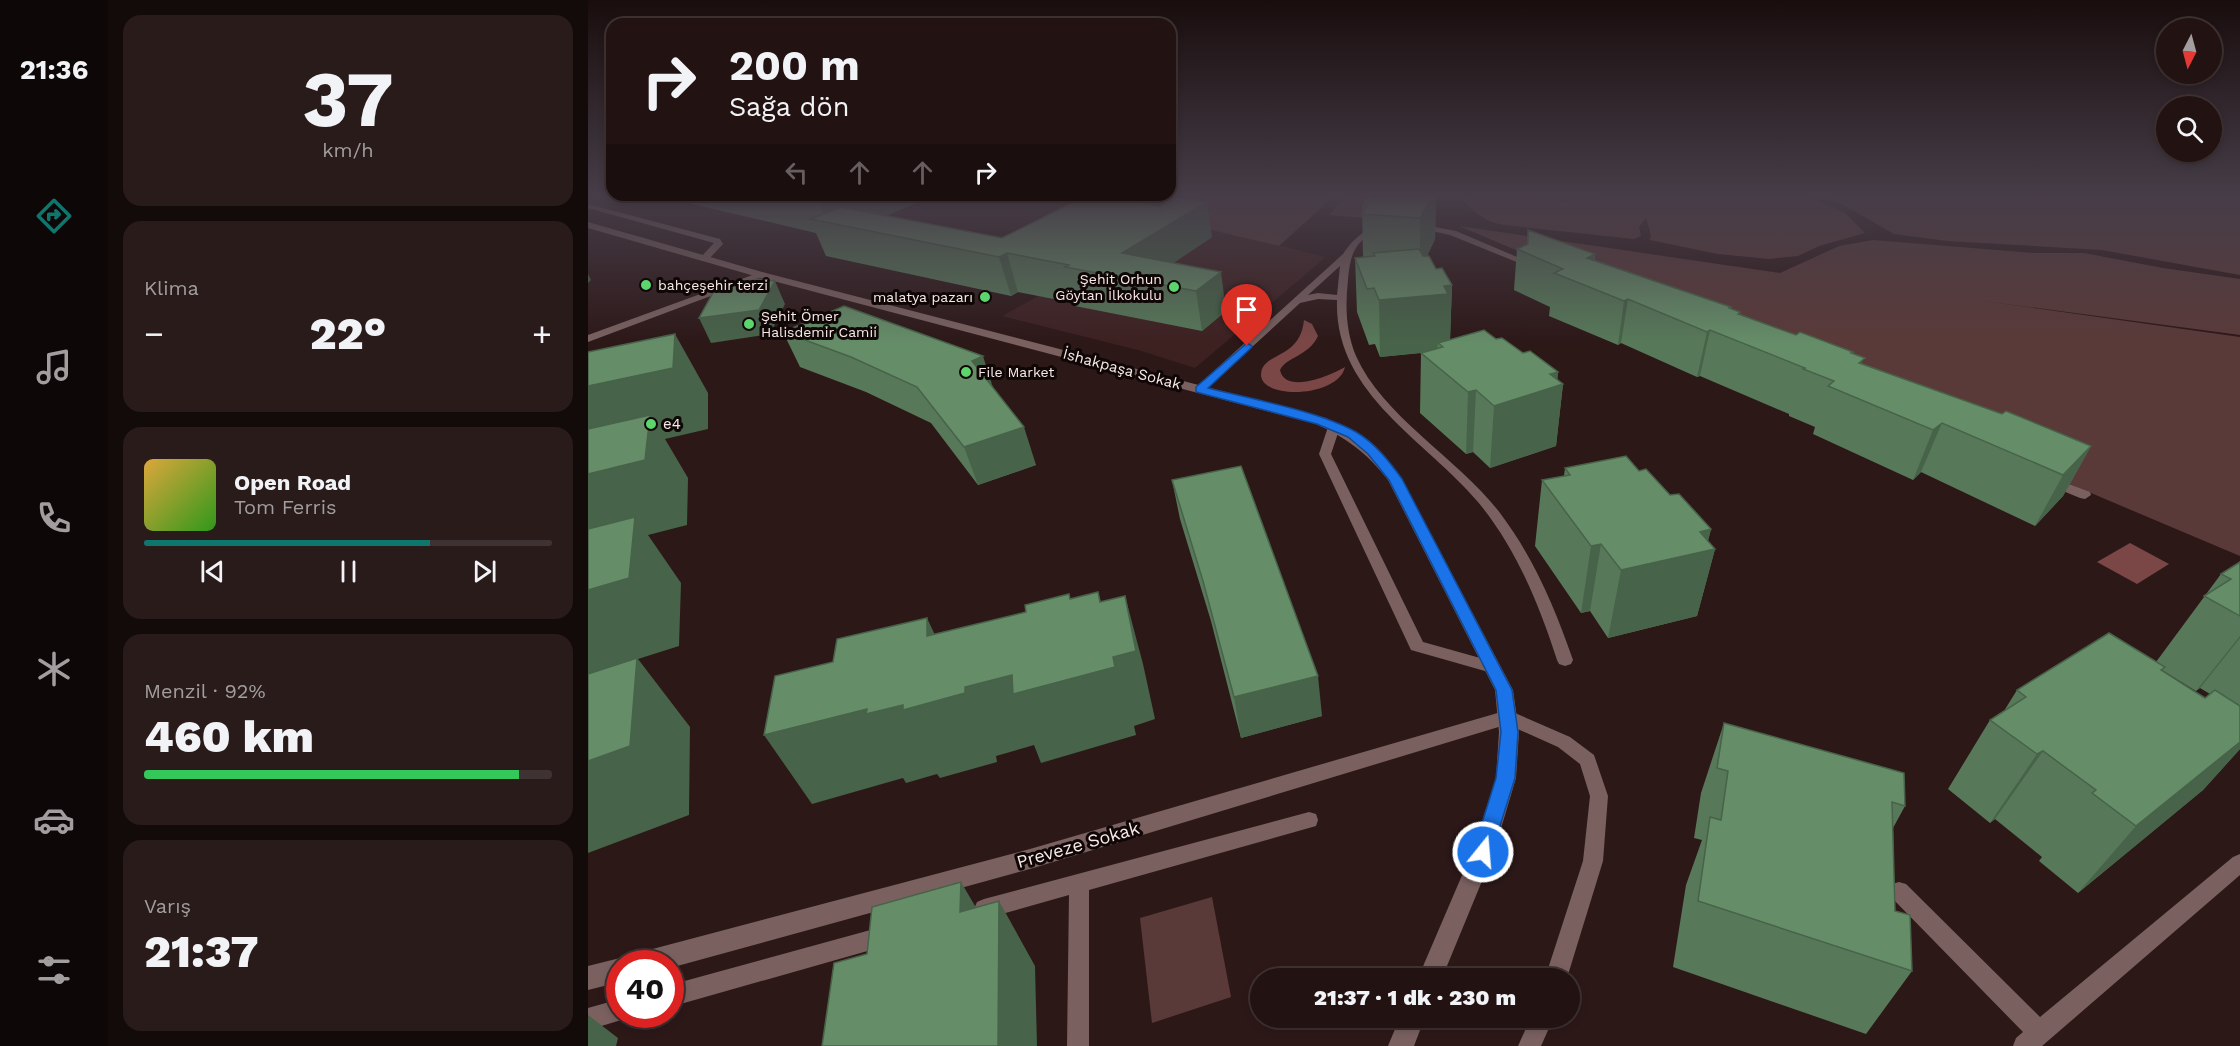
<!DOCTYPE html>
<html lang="tr">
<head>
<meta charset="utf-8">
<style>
	body { margin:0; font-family:"Work Sans",sans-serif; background:#2a1b1b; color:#f1f3f6; height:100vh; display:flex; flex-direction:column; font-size:22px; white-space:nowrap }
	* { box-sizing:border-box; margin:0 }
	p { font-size:20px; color:#a29e9f }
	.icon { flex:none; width:33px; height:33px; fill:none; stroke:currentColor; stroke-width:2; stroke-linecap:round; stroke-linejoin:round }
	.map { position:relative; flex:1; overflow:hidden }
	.sheet { display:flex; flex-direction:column; gap:15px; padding:15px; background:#130a0a; width:480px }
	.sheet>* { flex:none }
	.guide { position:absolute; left:18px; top:18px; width:570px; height:183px; border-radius:18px; box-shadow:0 3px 9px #0003,0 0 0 2px #3f3232; background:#221212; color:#f1f3f6; overflow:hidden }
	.needle { width:39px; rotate:186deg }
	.fabs { position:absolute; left:1568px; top:18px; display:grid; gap:12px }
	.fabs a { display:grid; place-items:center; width:66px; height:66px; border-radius:50%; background:#221212; box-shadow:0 3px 9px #0003,0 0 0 2px #3f3232; font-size:30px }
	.speed { position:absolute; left:18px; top:950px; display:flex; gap:12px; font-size:30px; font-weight:700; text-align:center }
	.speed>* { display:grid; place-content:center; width:78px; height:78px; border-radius:50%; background:#221212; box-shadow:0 3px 9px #0003,0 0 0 2px #3f3232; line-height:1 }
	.speed .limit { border:9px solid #d22; background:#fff; color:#111 }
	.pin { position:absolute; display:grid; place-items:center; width:51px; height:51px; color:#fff; margin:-62px -26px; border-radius:50% 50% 50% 0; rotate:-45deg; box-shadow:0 0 6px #0007 }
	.pin .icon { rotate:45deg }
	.me { position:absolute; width:66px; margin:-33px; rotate:17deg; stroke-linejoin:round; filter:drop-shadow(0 0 4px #0008) }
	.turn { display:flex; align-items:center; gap:21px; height:126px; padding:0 24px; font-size:27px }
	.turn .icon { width:78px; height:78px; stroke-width:2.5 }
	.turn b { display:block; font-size:42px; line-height:51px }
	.lanes { display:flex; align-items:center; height:57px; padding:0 24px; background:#0003; justify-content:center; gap:30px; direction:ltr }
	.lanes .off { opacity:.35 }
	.big { font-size:45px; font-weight:800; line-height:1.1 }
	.sheet .tile { flex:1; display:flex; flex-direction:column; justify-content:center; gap:9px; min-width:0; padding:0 21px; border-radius:18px; background:#2a1b1b }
	.sheet .dial { align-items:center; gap:0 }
	.dial b { font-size:78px; line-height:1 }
	.song { display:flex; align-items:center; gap:18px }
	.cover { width:72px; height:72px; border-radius:9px; background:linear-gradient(135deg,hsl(40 70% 55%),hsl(110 70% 35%)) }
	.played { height:6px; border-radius:3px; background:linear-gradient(90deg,#0f766e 70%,#3f3232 70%) }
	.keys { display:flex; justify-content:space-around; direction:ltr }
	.heat { display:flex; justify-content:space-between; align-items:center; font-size:33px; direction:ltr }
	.charge { height:9px; border-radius:4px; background:linear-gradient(90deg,#34c759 92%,#3f3232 0) }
	.trip { position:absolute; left:662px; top:968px; width:330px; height:60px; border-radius:30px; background:#221212; box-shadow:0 3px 9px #0003,0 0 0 2px #3f3232; font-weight:800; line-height:60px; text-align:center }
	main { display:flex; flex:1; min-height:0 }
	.dock { display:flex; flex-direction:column; width:108px; justify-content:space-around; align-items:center; background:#0e0707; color:#a29e9f }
	.dock .icon { width:42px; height:42px }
	.dock .current { color:#0f766e }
	.dock b { font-size:27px; color:#f1f3f6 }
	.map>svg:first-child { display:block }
	.built { fill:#3d2121 }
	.green { fill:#5a3a39 }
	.water { fill:#7a4746 }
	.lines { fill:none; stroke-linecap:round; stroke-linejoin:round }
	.service { fill:#7a6160; fill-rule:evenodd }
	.minor { fill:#7a6160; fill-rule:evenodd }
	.tertiary { fill:#7a6160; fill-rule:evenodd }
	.wall { fill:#577959; fill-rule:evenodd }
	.shaded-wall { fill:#476349 }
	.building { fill:#658d68; stroke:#476349; stroke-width:1.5 }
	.route { fill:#1a73e8; stroke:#114b97; stroke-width:1.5 }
	.poi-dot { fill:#5cd56d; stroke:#0f0606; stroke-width:2 }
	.labels { text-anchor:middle; stroke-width:6; stroke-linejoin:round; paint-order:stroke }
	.far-poi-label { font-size:14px; fill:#f9eae9; stroke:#0f0606; text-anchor:start }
	.street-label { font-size:15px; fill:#f9eae9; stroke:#0f0606 }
	.poi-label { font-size:15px; fill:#f9eae9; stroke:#0f0606; text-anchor:start }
	.near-street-label { font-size:18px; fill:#f9eae9; stroke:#0f0606 }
</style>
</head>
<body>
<main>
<nav class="dock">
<b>21:36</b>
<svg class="icon current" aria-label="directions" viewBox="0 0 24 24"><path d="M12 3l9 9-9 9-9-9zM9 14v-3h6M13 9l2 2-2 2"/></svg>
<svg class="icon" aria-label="music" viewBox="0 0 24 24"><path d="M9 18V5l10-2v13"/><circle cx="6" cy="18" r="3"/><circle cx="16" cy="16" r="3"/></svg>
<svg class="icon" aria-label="phone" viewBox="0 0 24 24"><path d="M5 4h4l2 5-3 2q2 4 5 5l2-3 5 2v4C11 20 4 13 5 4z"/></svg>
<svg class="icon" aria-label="climate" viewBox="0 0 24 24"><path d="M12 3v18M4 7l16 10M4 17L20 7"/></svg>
<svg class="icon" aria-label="car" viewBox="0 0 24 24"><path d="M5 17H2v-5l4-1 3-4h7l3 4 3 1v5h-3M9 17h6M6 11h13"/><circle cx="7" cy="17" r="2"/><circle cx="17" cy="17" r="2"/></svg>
<svg class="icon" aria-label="filters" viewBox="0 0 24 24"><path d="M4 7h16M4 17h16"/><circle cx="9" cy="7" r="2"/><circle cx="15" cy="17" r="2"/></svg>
</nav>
<section class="sheet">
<div class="tile dial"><b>37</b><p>km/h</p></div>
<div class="tile"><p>Klima</p>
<div class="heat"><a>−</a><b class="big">22°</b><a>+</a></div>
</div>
<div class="tile">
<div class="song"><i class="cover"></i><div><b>Open Road</b><p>Tom Ferris</p></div></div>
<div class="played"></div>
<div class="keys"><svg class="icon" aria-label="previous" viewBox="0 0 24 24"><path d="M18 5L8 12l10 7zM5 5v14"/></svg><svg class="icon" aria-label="pause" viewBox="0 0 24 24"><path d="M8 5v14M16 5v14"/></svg><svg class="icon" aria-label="next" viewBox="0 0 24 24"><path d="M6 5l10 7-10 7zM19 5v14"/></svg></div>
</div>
<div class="tile"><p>Menzil · 92%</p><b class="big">460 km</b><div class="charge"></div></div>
<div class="tile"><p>Varış</p><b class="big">21:37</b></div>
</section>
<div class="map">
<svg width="1652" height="1046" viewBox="0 0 1652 1046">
	<rect width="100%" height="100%" fill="#2d1818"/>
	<path class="built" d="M588 221 738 257 607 368 550 350 414 316Z"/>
	<g class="green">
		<path d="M557 197H745L691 246 552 213Z"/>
		<path d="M757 197H795L777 218 741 215Z"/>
		<path d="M873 197 977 201 1015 197H1219L1256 212 1277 233 1231 246 1210 256 1181 259 1130 254 1062 240 1063 235 1058 218 1051 227 1053 236 1046 239 916 225C898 222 884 212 873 197Z"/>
		<path d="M1232 197H1652V275L1514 250 1359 241 1306 234 1252 203Z"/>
		<path d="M871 226 1192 273 1251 246 1285 240 1446 253H1496L1575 268 1652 279V335L1381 299 1652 337V556Z"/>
		<path d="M624 897 643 997 564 1023 552 918Z"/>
	</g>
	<g class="water">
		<path d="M716 320 724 324 730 336C720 357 699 356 692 370 697 395 744 375 757 367 750 398 672 400 673 374 674 352 712 360 716 320Z"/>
		<path d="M1542 543 1581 564 1549 584 1509 562Z"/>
	</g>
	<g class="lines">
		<g class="service">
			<path d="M0 204 132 239 135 244 119 261H113V257L126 243 0 208Z"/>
			<path d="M826 223 868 231 948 265 941 267 862 235 826 227Z"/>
			<path d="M789 227 793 229 792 231C766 239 762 256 760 280 757 306 758 332 768 356 795 417 872 460 912 513 946 558 967 608 985 660L983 664 977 666 971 664 969 660C951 604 928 548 890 502 837 439 746 394 749 300L730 299 712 303 616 391 612 392 606 389 755 254C764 241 773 231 789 227ZM752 266 749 295 730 293 720 295Z"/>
			<path d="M746 423 752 427 743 454 835 642 910 663 912 667 910 671 904 673 823 650 731 454 740 427Z"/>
			<path d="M1463 477 1502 492 1503 495 1497 499 1492 498 1458 484 1457 481 1458 478Z"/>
			<path d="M920 710 982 737 1006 755 1020 796 1015 861 979 978H957L995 861 1002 796 992 764 970 747 914 722 911 717 914 712Z"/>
			<path d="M721 812 728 814 730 820 728 826 501 890V1046H479L481 895 396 919 389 916 386 909 389 902 396 899Z"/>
			<path d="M1652 854V875L1454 1046H1425L1428 1038 1435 1032 1304 898 1301 891 1304 884 1311 882 1318 884 1452 1017 1645 857Z"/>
			<path d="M297 926 304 929 307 936 304 943 297 946 82 1007V985Z"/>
			<path d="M32 999V1014H42L40 1018 0 1030V1008Z"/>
			<path d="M943 1017H966L953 1046H930Z"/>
		</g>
		<g class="minor">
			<path d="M170 273 179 275 0 342V335Z"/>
			<path d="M920 710 927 712 929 717 927 722 442 869 82 968V963H45L49 955 57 951 442 849Z"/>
			<path d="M32 958 41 963H32V982L0 990V966Z"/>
		</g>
		<g class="tertiary">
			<path d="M0 222 178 273 738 418 779 441 814 479 925 690 931 732 928 778 906 852 854 978H830L884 852 908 778 911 732 907 690 800 480C780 454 759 438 728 424L170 277 0 228Z"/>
			<path d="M812 1017H837L826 1046H800Z"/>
		</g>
	</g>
	<g class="wall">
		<path d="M100 197H344L297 216 414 238 624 237 585 263 638 311 614 331 487 306 486 303 430 292 423 296 238 256 228 233 104 204Z"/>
		<path d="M780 197H848L847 239 839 256 848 269 864 285 862 340 908 339 970 372 969 380 975 384 968 446 902 468 885 452 878 454 832 413 833 353 792 357 787 344 781 345 769 312 767 258 775 257 774 205Z"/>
		<path d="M940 230 1007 254V260L1143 307 1142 309 1152 312V314L1208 335 1264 354 1275 364 1503 446 1475 496 1447 526 1333 472 1325 480 1225 434 1227 427 1201 416V414L1112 376 1109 377 1033 343 1030 345 961 316 962 307 926 290 929 249 939 245Z"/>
		<path d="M195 332 405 388 448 465 390 485 343 423 278 392 212 367Z"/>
		<path d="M977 468 1051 471 1123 529 1120 541 1127 549 1109 616 1020 638 1002 611 993 613 947 546 954 480 976 476Z"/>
		<path d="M584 480 734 716 653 738 623 621 592 519Z"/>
		<path d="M1652 562V749L1615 790 1490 893 1451 861 1454 857 1407 819 1402 823 1360 789 1402 720 1416 711 1429 690 1568 662 1633 574ZM1574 670 1608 691 1612 688 1622 694 1617 698 1574 671Z"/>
		<path d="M1136 723 1317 806 1305 828 1307 911 1324 971 1278 1034 1085 967 1098 885 1114 840 1106 838 1113 793Z"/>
	</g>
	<g class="shaded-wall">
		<path d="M229 197H344L266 228 240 223Z"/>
		<path d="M843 197H848L847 239 832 270V218Z"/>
		<path d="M619 202 624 237 557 282 534 253Z"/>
		<path d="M419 253 430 292 423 296 411 257Z"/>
		<path d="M1007 254 1003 288 999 258Z"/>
		<path d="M633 272 638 311 614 331 608 291Z"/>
		<path d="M0 274 3 280 0 283Z"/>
		<path d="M187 281 197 304 182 334 123 343 111 318Z"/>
		<path d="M864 285 862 341 855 347 850 343 849 351 792 357 791 300 856 286Z"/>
		<path d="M1040 299 1033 343 1030 345 1036 301Z"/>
		<path d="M1122 330 1112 376 1109 377 1119 332Z"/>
		<path d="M87 334 120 393V429L77 439 100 478 99 525 60 535 93 583 91 646 50 659 102 727 101 815 0 853V377Z"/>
		<path d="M395 356 406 391 384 361Z"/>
		<path d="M970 372 969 386 975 384 968 446 902 468 906 406 962 374Z"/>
		<path d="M888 390 885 452 878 454 880 392Z"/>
		<path d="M1354 423 1333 472 1325 480 1345 430Z"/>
		<path d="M436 427 448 465 390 485 376 447Z"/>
		<path d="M1503 446 1475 496 1447 526 1475 475Z"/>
		<path d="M1123 529 1117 551 1127 549 1109 616 1020 638 1033 570 1112 532Z"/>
		<path d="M1013 544 1002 611 993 613 1003 546Z"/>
		<path d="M510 592 529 656 537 596 555 664 567 719 546 726 548 735 453 763 446 745 408 756 409 762 352 778 349 774 318 783 315 778 224 804 176 735 339 636V618L371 686 377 687 512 602Z"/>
		<path d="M1652 636V638L1612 688 1608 691Z"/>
		<path d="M730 676 734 716 653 738 646 697Z"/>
		<path d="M1652 742V749L1615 790 1490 893 1548 826Z"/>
		<path d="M1455 751 1407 819 1402 823 1449 754Z"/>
		<path d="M373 882 411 947V901L447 966 449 1046H410L372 912Z"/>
		<path d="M0 1015 30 1038 28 1046H0Z"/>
	</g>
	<g class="building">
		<path d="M496 197H518L571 206 587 197 619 202 534 253 633 272 608 291 477 267 481 265 419 253 411 257 222 219 253 207 414 238Z"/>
		<path d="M780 197H844L832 218 774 214 779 206 774 205Z"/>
		<path d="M940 230 1007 254 999 258 1143 307 1141 308 1152 312 1150 314 1208 335 1212 332 1265 352 1263 353 1277 358 1271 363 1414 414 1418 411 1503 446 1475 475 1354 423 1345 430 1240 386 1246 381 1215 369 1217 368 1122 330 1119 332 1040 299 1036 301 966 273 975 269 929 249 940 244Z"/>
		<path d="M831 249 835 256H841L848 269 854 268 864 285 856 286 860 294 791 300 786 288 779 289 767 258 787 256 785 253Z"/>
		<path d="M172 279 187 281 171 310 111 318 127 289 143 283Z"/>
		<path d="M256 306 395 356 384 361 436 427 376 447 329 387 263 357 195 332Z"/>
		<path d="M896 330 908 339 914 338 935 353 942 351 970 372 962 374 975 384 906 406 888 390 880 392 833 353 855 347 850 343Z"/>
		<path d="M87 334 85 368 0 386V352Z"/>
		<path d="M62 415 57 460 0 474V429Z"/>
		<path d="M1038 456 1051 471 1058 469 1082 495 1091 494 1123 529 1112 532 1127 549 1033 570 1013 544 1003 546 954 480 982 475 977 468Z"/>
		<path d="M653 466 730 676 646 697 615 581 584 480Z"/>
		<path d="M47 517 41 578 0 590V529Z"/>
		<path d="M1652 562V616L1616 596 1643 579 1633 574Z"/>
		<path d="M510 592 512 602 537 596 548 651 525 657 527 667 425 694 424 675 377 687V693L315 710V705L278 714 279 709 176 735 187 676 245 662 249 639 339 618V636L438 612 437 605 481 594 482 599Z"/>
		<path d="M1521 633 1577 667 1573 670 1617 698 1627 690 1652 706V742L1548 826 1504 793 1508 790 1455 751 1449 754 1402 720 1438 697 1429 690Z"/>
		<path d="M49 658 42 746 0 761V674Z"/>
		<path d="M1136 723 1316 773 1317 806 1304 802 1307 911 1322 915 1324 971 1110 901 1122 817 1133 820 1140 771 1129 768Z"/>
		<path d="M373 882 372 912 411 901 410 1046H234L246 963 279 954 284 907Z"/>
	</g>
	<linearGradient id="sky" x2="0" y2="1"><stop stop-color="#190d0d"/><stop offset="0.57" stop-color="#463d48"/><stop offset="1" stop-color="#463d48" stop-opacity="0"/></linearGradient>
	<rect width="1652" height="343" fill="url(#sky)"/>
	<path class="route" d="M659 343 664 346 663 348 620 388C663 399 731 411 768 432 787 443 801 461 814 479L924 690 930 732 927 778 902 858 895 861 888 858 885 852 908 778 913 732 908 690 801 480 780 454 760 437 729 424 608 392V387Z"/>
	<g class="poi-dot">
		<circle cx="58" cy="285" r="6"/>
		<circle cx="586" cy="287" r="6"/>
		<circle cx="397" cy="297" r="6"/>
		<circle cx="161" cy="324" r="6"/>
		<circle cx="378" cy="372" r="6"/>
		<circle cx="63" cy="424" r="6"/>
	</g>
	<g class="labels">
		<g class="far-poi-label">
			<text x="574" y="284" text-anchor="end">Şehit Orhun<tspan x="574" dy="16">Göytan İlkokulu</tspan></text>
			<text x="70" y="290">bahçeşehir terzi</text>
			<text x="385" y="302" text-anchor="end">malatya pazarı</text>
			<text x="173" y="321">Şehit Ömer<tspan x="173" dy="16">Halisdemir Camii</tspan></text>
			<text x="390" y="377">File Market</text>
		</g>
		<g class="street-label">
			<text transform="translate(534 369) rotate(15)" y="5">İshakpaşa Sokak</text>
		</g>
		<g class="poi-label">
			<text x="75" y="429">e4</text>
		</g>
		<g class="near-street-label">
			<text transform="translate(490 845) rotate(-16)" y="6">Preveze Sokak</text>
		</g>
	</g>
</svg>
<div class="fabs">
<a><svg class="needle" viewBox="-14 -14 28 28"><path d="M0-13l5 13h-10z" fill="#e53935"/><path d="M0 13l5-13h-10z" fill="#a29e9f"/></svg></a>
<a><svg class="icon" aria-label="search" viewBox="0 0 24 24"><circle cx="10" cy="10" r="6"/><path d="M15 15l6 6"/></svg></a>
</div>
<div class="speed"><div class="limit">40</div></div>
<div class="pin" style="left:659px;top:346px;background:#d93025"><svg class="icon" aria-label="arrive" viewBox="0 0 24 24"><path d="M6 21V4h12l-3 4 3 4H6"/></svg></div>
<svg class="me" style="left:895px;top:852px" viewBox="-20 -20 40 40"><circle r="17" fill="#1a73e8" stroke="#fff" stroke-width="3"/><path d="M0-11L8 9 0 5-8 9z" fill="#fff"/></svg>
<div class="trip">21:37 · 1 dk · 230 m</div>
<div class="guide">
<div class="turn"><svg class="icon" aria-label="right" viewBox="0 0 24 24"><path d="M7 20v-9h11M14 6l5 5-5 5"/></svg><div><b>200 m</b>Sağa dön</div></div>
<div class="lanes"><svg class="icon off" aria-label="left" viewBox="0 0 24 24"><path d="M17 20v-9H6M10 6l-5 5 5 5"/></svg><svg class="icon off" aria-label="ahead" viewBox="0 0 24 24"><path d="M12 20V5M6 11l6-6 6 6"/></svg><svg class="icon off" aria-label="ahead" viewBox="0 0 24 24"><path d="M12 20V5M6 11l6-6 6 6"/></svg><svg class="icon" aria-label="right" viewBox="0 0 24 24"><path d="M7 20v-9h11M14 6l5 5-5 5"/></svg></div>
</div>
</div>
</main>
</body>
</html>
